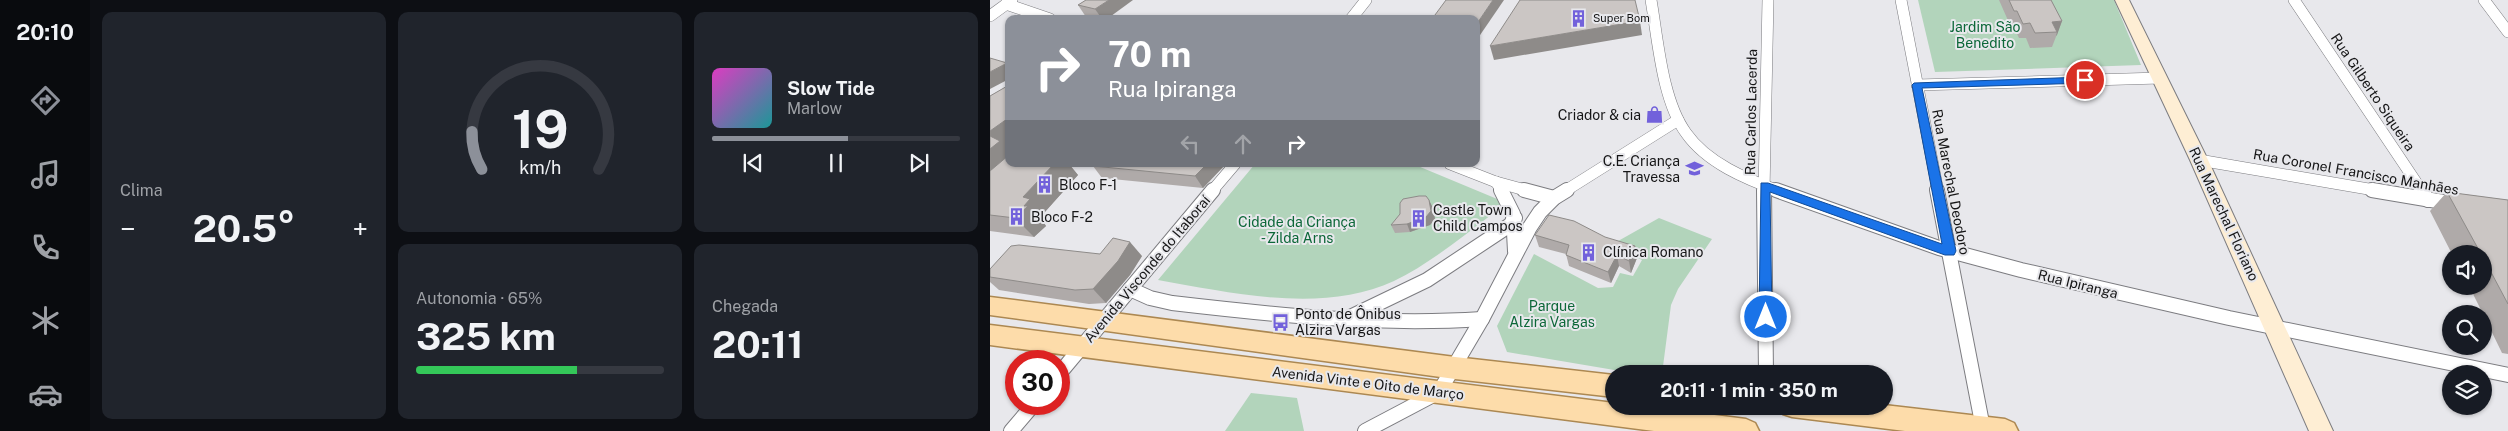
<!DOCTYPE html>
<html lang="pt">
<head>
<meta charset="utf-8">
<style>
	body { margin:0; font-family:"Public Sans",sans-serif; background:#20242c; color:#f1f3f6; height:100vh; display:flex; flex-direction:column; font-size:19px; white-space:nowrap }
	* { box-sizing:border-box; margin:0 }
	p { font-size:16px; color:#9ea1a6 }
	.icon { flex:none; width:28px; height:28px; fill:none; stroke:currentColor; stroke-width:2; stroke-linecap:round; stroke-linejoin:round }
	.map { position:relative; flex:1; overflow:hidden }
	.side { display:flex; flex-direction:column; gap:12px; padding:12px; background:#0d0f14; width:900px }
	.side>* { flex:none }
	.top-card { position:absolute; left:15px; top:15px; width:475px; height:152px; border-radius:10px; box-shadow:0 1px 4px #0004; background:#8c9099; color:#fff; overflow:hidden }
	.controls { position:absolute; left:1452px; top:245px; display:grid; gap:10px }
	.controls a { display:grid; place-items:center; width:50px; height:50px; border-radius:50%; background:#171b24; box-shadow:0 1px 4px #0004; font-size:25px }
	.speed { position:absolute; left:15px; top:350px; display:flex; gap:10px; font-size:25px; font-weight:700; text-align:center }
	.speed>* { display:grid; place-content:center; width:65px; height:65px; border-radius:50%; background:#171b24; box-shadow:0 1px 4px #0004; line-height:1 }
	.speed .limit { border:8px solid #d22; background:#fff; color:#111 }
	.pin { position:absolute; display:grid; place-items:center; width:42px; height:42px; color:#fff; margin:-21px; border:2px solid #fff; border-radius:50%; box-shadow:0 1px 5px #0007 }
	.me { position:absolute; width:55px; margin:-28px; rotate:0deg; stroke-linejoin:round; filter:drop-shadow(0 0 4px #0008) }
	.turn { display:flex; align-items:center; gap:18px; height:105px; padding:0 20px; font-size:22px }
	.turn .icon { width:65px; height:65px; stroke-width:2.5 }
	.turn b { display:block; font-size:35px; line-height:42px }
	.lanes { display:flex; align-items:center; height:48px; padding:0 20px; background:#0003; justify-content:center; gap:25px; direction:ltr }
	.lanes .off { opacity:.35 }
	.big { font-size:38px; font-weight:700; line-height:1.1 }
	.side .tile { flex:1; display:flex; flex-direction:column; justify-content:center; gap:8px; min-width:0; padding:0 18px; border-radius:10px; background:#20242c }
	.side .dial { align-items:center; gap:0 }
	.dial svg { height:130px; overflow:visible; fill:none; stroke:#363941; stroke-width:7; stroke-linecap:round; text-anchor:middle }
	.dial text { fill:#f1f3f6; stroke:none }
	.song { display:flex; align-items:center; gap:15px }
	.cover { width:60px; height:60px; border-radius:8px; background:linear-gradient(135deg,hsl(310 70% 55%),hsl(180 70% 35%)) }
	.played { height:5px; border-radius:2px; background:linear-gradient(90deg,#8c9099 55%,#363941 55%) }
	.keys { display:flex; justify-content:space-around; direction:ltr }
	.heat { display:flex; justify-content:space-between; align-items:center; font-size:28px; direction:ltr }
	.charge { height:8px; border-radius:4px; background:linear-gradient(90deg,#34c759 65%,#363941 0) }
	.side .tiles { flex:1; display:grid; gap:12px; grid-template-columns:repeat(3,1fr) }
	.tile:first-child { grid-row:span 2 }
	.trip { position:absolute; left:615px; top:365px; width:288px; height:50px; border-radius:25px; background:#171b24; box-shadow:0 1px 4px #0004; font-weight:700; line-height:50px; text-align:center }
	main { display:flex; flex:1; min-height:0 }
	.dock { display:flex; flex-direction:column; width:90px; justify-content:space-around; align-items:center; background:#090b0e; color:#9ea1a6 }
	.dock .icon { width:35px; height:35px }
	.dock .current { color:#8c9099 }
	.dock b { font-size:22px; color:#f1f3f6 }
	.map>svg:first-child { display:block }
	.green { fill:#b2d4bb }
	.lines { fill:none; stroke-linecap:round; stroke-linejoin:round }
	.minor-far1-casing { stroke:#7c7c80; stroke-width:12 }
	.minor-casing { stroke:#7c7c80; stroke-width:16 }
	.secondary-casing { stroke:#7c7c80; stroke-width:2 }
	.primary-casing { stroke:#ac8852; stroke-width:3 }
	.minor-far1 { stroke:#fff; stroke-width:11 }
	.minor { stroke:#fff; stroke-width:14 }
	.secondary { fill:#feeed4; fill-rule:evenodd }
	.primary { fill:#fddcaa; fill-rule:evenodd }
	.wall { fill:#afaaa9 }
	.shaded-wall { fill:#8e8b89 }
	.building { fill:#cbc6c4; stroke:#8e8b89 }
	.route { fill:#1a73e8; stroke:#114b97 }
	.labels { text-anchor:middle; stroke-width:4; stroke-linejoin:round; paint-order:stroke }
	.far-poi-label { font-size:11px; fill:#161617; stroke:#e8e8ec; text-anchor:start }
	.park-label { font-size:14px; fill:#0c6738; stroke:#e8e8ec }
	.street-label { font-size:14px; fill:#161617; stroke:#e8e8ec }
	.poi-label { font-size:14px; fill:#161617; stroke:#e8e8ec; text-anchor:start }
</style>
</head>
<body>
<main>
<nav class="dock">
<b>20:10</b>
<svg class="icon current" aria-label="directions" viewBox="0 0 24 24"><path d="M12 3l9 9-9 9-9-9zM9 14v-3h6M13 9l2 2-2 2"/></svg>
<svg class="icon" aria-label="music" viewBox="0 0 24 24"><path d="M9 18V5l10-2v13"/><circle cx="6" cy="18" r="3"/><circle cx="16" cy="16" r="3"/></svg>
<svg class="icon" aria-label="phone" viewBox="0 0 24 24"><path d="M5 4h4l2 5-3 2q2 4 5 5l2-3 5 2v4C11 20 4 13 5 4z"/></svg>
<svg class="icon" aria-label="climate" viewBox="0 0 24 24"><path d="M12 3v18M4 7l16 10M4 17L20 7"/></svg>
<svg class="icon" aria-label="car" viewBox="0 0 24 24"><path d="M5 17H2v-5l4-1 3-4h7l3 4 3 1v5h-3M9 17h6M6 11h13"/><circle cx="7" cy="17" r="2"/><circle cx="17" cy="17" r="2"/></svg>
</nav>
<section class="side">
<div class="tiles">
<div class="tile"><p>Clima</p>
<div class="heat"><a>−</a><b class="big">20.5°</b><a>+</a></div>
</div>
<div class="tile dial"><svg viewBox="0 0 100 80">
<path d="M14 69A42 42 0 1 1 86 69"/>
<path d="M14 69A42 42 0 0 1 8 46" stroke="#8c9099"/>
<text x="50" y="56" font-size="32" font-weight="700">19</text>
<text x="50" y="72" font-size="11">km/h</text>
</svg></div>
<div class="tile">
<div class="song"><i class="cover"></i><div><b>Slow Tide</b><p>Marlow</p></div></div>
<div class="played"></div>
<div class="keys"><svg class="icon" aria-label="previous" viewBox="0 0 24 24"><path d="M18 5L8 12l10 7zM5 5v14"/></svg><svg class="icon" aria-label="pause" viewBox="0 0 24 24"><path d="M8 5v14M16 5v14"/></svg><svg class="icon" aria-label="next" viewBox="0 0 24 24"><path d="M6 5l10 7-10 7zM19 5v14"/></svg></div>
</div>
<div class="tile"><p>Autonomia · 65%</p><b class="big">325 km</b><div class="charge"></div></div>
<div class="tile"><p>Chegada</p><b class="big">20:11</b></div>
</div>
</section>
<div class="map">
<svg width="1518" height="431" viewBox="0 0 1518 431">
	<rect width="100%" height="100%" fill="#e8e8ec"/>
	<g class="green">
		<path d="M928 0H1124L1151 65 945 72Z"/>
		<path d="M265 164H423L512 201 505 212C473 236 441 263 404 281 333 314 242 293 168 280Z"/>
		<path d="M669 218 722 239 688 289 681 305 672 374H648L517 352 507 326 544 254 608 288 623 287 630 273 643 276 652 260 621 245Z"/>
		<path d="M261 393 307 398 314 431H235Z"/>
	</g>
	<g class="lines">
		<defs>
			<g id="minor-far1">
				<path d="M661 0C668 40 672 100 696 133 717 163 756 179 789 191"/>
				<path d="M911 0 948 191"/>
				<path d="M1304 0 1432 191"/>
				<path d="M1494 0 1518 32"/>
				<path d="M16 4 60 19"/>
				<path d="M0 16 22 0"/>
				<path d="M361 19 376 0"/>
				<path d="M927 85 1170 78"/>
				<path d="M1209 160 1390 191"/>
				<path d="M460 164 506 182 539 191"/>
				<path d="M506 182 512 191"/>
				<path d="M222 191 245 164"/>
				<path d="M575 191 688 120"/>
				<path d="M774 191 778 0"/>
			</g>
			<g id="minor">
				<path d="M511 190 523 214 525 251"/>
				<path d="M534 190 564 198"/>
				<path d="M774 190 776 374"/>
				<path d="M786 190 949 248 1031 270 1239 318 1518 375"/>
				<path d="M947 190 993 428"/>
				<path d="M1382 190 1465 204"/>
				<path d="M1431 190 1438 200"/>
				<path d="M140 289 160 298 182 303C285 315 388 326 492 319"/>
				<path d="M356 319 437 280 520 225 525 218"/>
				<path d="M69 374 223 190"/>
				<path d="M21 431 44 404"/>
				<path d="M375 431 449 392 492 319 540 227 550 212 564 198 577 190"/>
			</g>
			<path id="secondary" d="M1125 0H1139L1218 160 1343 431H1319L1200 160Z"/>
			<g id="primary">
				<path d="M0 297 465 357 624 375V397L465 379 0 315Z"/>
				<path d="M0 325 624 403V406H653L756 419 765 423 769 431H664L0 345Z"/>
				<path d="M894 405 1015 419 1024 423 1028 431H915L802 417 793 414 789 406Z"/>
			</g>
		</defs>
		<use href="#minor-far1" class="minor-far1-casing"/>
		<use href="#minor" class="minor-casing"/>
		<use href="#secondary" class="secondary-casing"/>
		<use href="#primary" class="primary-casing"/>
		<use href="#minor-far1" class="minor-far1"/>
		<use href="#minor" class="minor"/>
		<use href="#secondary" class="secondary"/>
		<use href="#primary" class="primary"/>
	</g>
	<g class="wall">
		<path d="M96 0 117 19H103L96 17 88 5Z"/>
		<path d="M1009 0H1061L1072 21 1062 47 1040 48 1036 38H1029L1023 25H1020Z"/>
		<path d="M19 85V147L17 149 19 151V164H79L88 175 54 213 58 218 54 223 56 226 44 237 0 231V96Z"/>
		<path d="M103 166 233 167 213 188 112 178Z"/>
		<path d="M1457 192 1518 200V354L1512 353 1494 316V314H1493L1479 286H1494V254H1462L1440 211Z"/>
		<path d="M443 208 445 219 440 225 420 232 405 233 401 225Z"/>
		<path d="M545 235 647 258 641 273 629 266 621 283 579 266 576 254 549 247Z"/>
		<path d="M110 254 152 256 140 275 116 303 99 304 9 290 0 282V269Z"/>
	</g>
	<g class="shaded-wall">
		<path d="M119 0H143L117 19H112L105 9Z"/>
		<path d="M503 0H514L486 41V25Z"/>
		<path d="M650 21 652 35 504 60 500 46Z"/>
		<path d="M1072 21 1067 35 1066 36 1067 32 1062 22Z"/>
		<path d="M17 63 19 65V79L0 89V72Z"/>
		<path d="M17 119 19 120V147L17 149 19 151V164L0 179V131Z"/>
		<path d="M64 164H79L88 175 54 213 58 218 54 223 56 226 44 237 25 218 34 206 33 197Z"/>
		<path d="M217 164H231L233 167 213 188 205 176Z"/>
		<path d="M439 200 443 208 445 219 440 225 420 232 417 224Z"/>
		<path d="M140 242 152 256 140 275 116 303 103 289Z"/>
		<path d="M645 246 647 258 641 273 639 261Z"/>
		<path d="M627 255 629 266 621 283 618 272Z"/>
	</g>
	<g class="building">
		<path d="M96 0H119L105 9 88 5Z"/>
		<path d="M456 0H503L486 25V19H442Z"/>
		<path d="M530 0H645L650 21 500 46Z"/>
		<path d="M1019 0H1061L1072 21 1062 22 1067 32 1045 33 1040 23 1033 24 1027 11H1024Z"/>
		<path d="M0 58 17 63 0 72Z"/>
		<path d="M19 85V119H17L0 131V96Z"/>
		<path d="M0 136 10 141 0 149Z"/>
		<path d="M19 155V164H64L33 197 40 199 34 206H38L25 218 0 215V171Z"/>
		<path d="M104 164H217L205 176 103 166Z"/>
		<path d="M1457 192 1518 200V304L1494 259V254H1491Z"/>
		<path d="M429 196H436L439 200 441 211 436 217 417 224 401 225 410 214V203L413 199Z"/>
		<path d="M559 215 584 221 615 237 645 246 639 261 627 255 618 272 576 255 579 245 545 235Z"/>
		<path d="M123 238 140 242 128 261 103 289 85 290 0 277V269L21 246 29 245 110 254Z"/>
	</g>
	<path class="route" d="M1095 77 1100 80 1098 83 932 88 966 251 964 255H955L780 192 782 317 776 322 771 321 769 317 771 183H778L952 244 922 85 924 83Z"/>
	<defs>
		<symbol id="building-bare" viewBox="-9 -9 18 18"><path d="M-4-6H4V6H1V3H-1V6H-4ZM-2.5-4.3h1.7v1.8h-1.7ZM.8-4.3h1.7v1.8H.8ZM-2.5-1h1.7V.8h-1.7ZM.8-1h1.7V.8H.8Z" fill="#7261db" stroke="#e8e8ec" stroke-width="2.5" paint-order="stroke"/></symbol>
		<symbol id="shop-bare" viewBox="-9 -9 18 18"><path d="M-5-2.5h2.3a2.7 3.5 0 0 1 5.4 0H5L5.5 6h-11ZM-1.5-2.5h3a1.5 2.3 0 0 0-3 0Z" fill="#7261db" stroke="#e8e8ec" stroke-width="2.5" paint-order="stroke"/></symbol>
		<symbol id="school-bare" viewBox="-9 -9 18 18"><path d="M0-5L7-2L0 1L-7-2ZM-4 1L0 2.5L4 1V4Q0 6-4 4Z" fill="#7261db" stroke="#e8e8ec" stroke-width="2.5" paint-order="stroke"/></symbol>
		<symbol id="bus-bare" viewBox="-9 -9 18 18"><path d="M-5-6H5V4H4V6H2V4H-2V6H-4V4H-5ZM-3.5-4V0h7V-4ZM-3.5 1.2v1.5H-2V1.2ZM2 1.2v1.5H3.5V1.2Z" fill="#7261db" stroke="#e8e8ec" stroke-width="2.5" paint-order="stroke"/></symbol>
	</defs>
	<g fill-rule="evenodd">
		<use href="#building-bare" x="576" y="6" width="25" height="25"/>
		<use href="#shop-bare" x="652" y="102" width="25" height="25"/>
		<use href="#school-bare" x="692" y="156" width="25" height="25"/>
		<use href="#building-bare" x="42" y="172" width="25" height="25"/>
		<use href="#building-bare" x="14" y="204" width="25" height="25"/>
		<use href="#building-bare" x="416" y="206" width="25" height="25"/>
		<use href="#building-bare" x="586" y="240" width="25" height="25"/>
		<use href="#bus-bare" x="278" y="310" width="25" height="25"/>
	</g>
	<g class="labels">
		<g class="far-poi-label">
			<text x="603" y="22">Super Bom</text>
		</g>
		<g class="park-label">
			<text x="995" y="32">Jardim São<tspan x="995" dy="16">Benedito</tspan></text>
			<text x="307" y="227">Cidade da Criança<tspan x="307" dy="16">- Zilda Arns</tspan></text>
			<text x="562" y="311">Parque<tspan x="562" dy="16">Alzira Vargas</tspan></text>
		</g>
		<g class="street-label">
			<text transform="translate(1383 92) rotate(56)" y="5">Rua Gilberto Siqueira</text>
			<text transform="translate(761 112) rotate(-89)" y="5">Rua Carlos Lacerda</text>
			<text transform="translate(1366 172) rotate(10)" y="5">Rua Coronel Francisco Manhães</text>
			<text transform="translate(961 182) rotate(79)" y="5">Rua Marechal Deodoro</text>
			<text transform="translate(1234 214) rotate(65)" y="5">Rua Marechal Floriano</text>
			<text transform="translate(157 269) rotate(-50)" y="5">Avenida Visconde do Itaboraí</text>
			<text transform="translate(1088 284) rotate(14)" y="5">Rua Ipiranga</text>
			<text transform="translate(378 383) rotate(7)" y="5">Avenida Vinte e Oito de Março</text>
		</g>
		<g class="poi-label">
			<text x="651" y="120" text-anchor="end">Criador &amp; cia</text>
			<text x="690" y="166" text-anchor="end">C.E. Criança<tspan x="690" dy="16">Travessa</tspan></text>
			<text x="69" y="190">Bloco F-1</text>
			<text x="443" y="215">Castle Town<tspan x="443" dy="16">Child Campos</tspan></text>
			<text x="41" y="222">Bloco F-2</text>
			<text x="613" y="257">Clínica Romano</text>
			<text x="305" y="319">Ponto de Ônibus<tspan x="305" dy="16">Alzira Vargas</tspan></text>
		</g>
	</g>
</svg>
<div class="controls">
<a><svg class="icon" aria-label="sound" viewBox="0 0 24 24"><path d="M4 9h4l5-4v14l-5-4H4zM17 9q2 3 0 6"/></svg></a>
<a><svg class="icon" aria-label="search" viewBox="0 0 24 24"><circle cx="10" cy="10" r="6"/><path d="M15 15l6 6"/></svg></a>
<a><svg class="icon" aria-label="layers" viewBox="0 0 24 24"><path d="M12 4l9 5-9 5-9-5zM3 14l9 5 9-5"/></svg></a>
</div>
<div class="speed"><div class="limit">30</div></div>
<div class="pin" style="left:1095px;top:80px;background:#d93025"><svg class="icon" aria-label="arrive" viewBox="0 0 24 24"><path d="M6 21V4h12l-3 4 3 4H6"/></svg></div>
<svg class="me" style="left:776px;top:317px" viewBox="-20 -20 40 40"><circle r="17" fill="#1a73e8" stroke="#fff" stroke-width="3"/><path d="M0-11L8 9 0 5-8 9z" fill="#fff"/></svg>
<div class="trip">20:11 · 1 min · 350 m</div>
<div class="top-card">
<div class="turn"><svg class="icon" aria-label="right" viewBox="0 0 24 24"><path d="M7 20v-9h11M14 6l5 5-5 5"/></svg><div><b>70 m</b>Rua Ipiranga</div></div>
<div class="lanes"><svg class="icon off" aria-label="left" viewBox="0 0 24 24"><path d="M17 20v-9H6M10 6l-5 5 5 5"/></svg><svg class="icon off" aria-label="ahead" viewBox="0 0 24 24"><path d="M12 20V5M6 11l6-6 6 6"/></svg><svg class="icon" aria-label="right" viewBox="0 0 24 24"><path d="M7 20v-9h11M14 6l5 5-5 5"/></svg></div>
</div>
</div>
</main>
</body>
</html>
